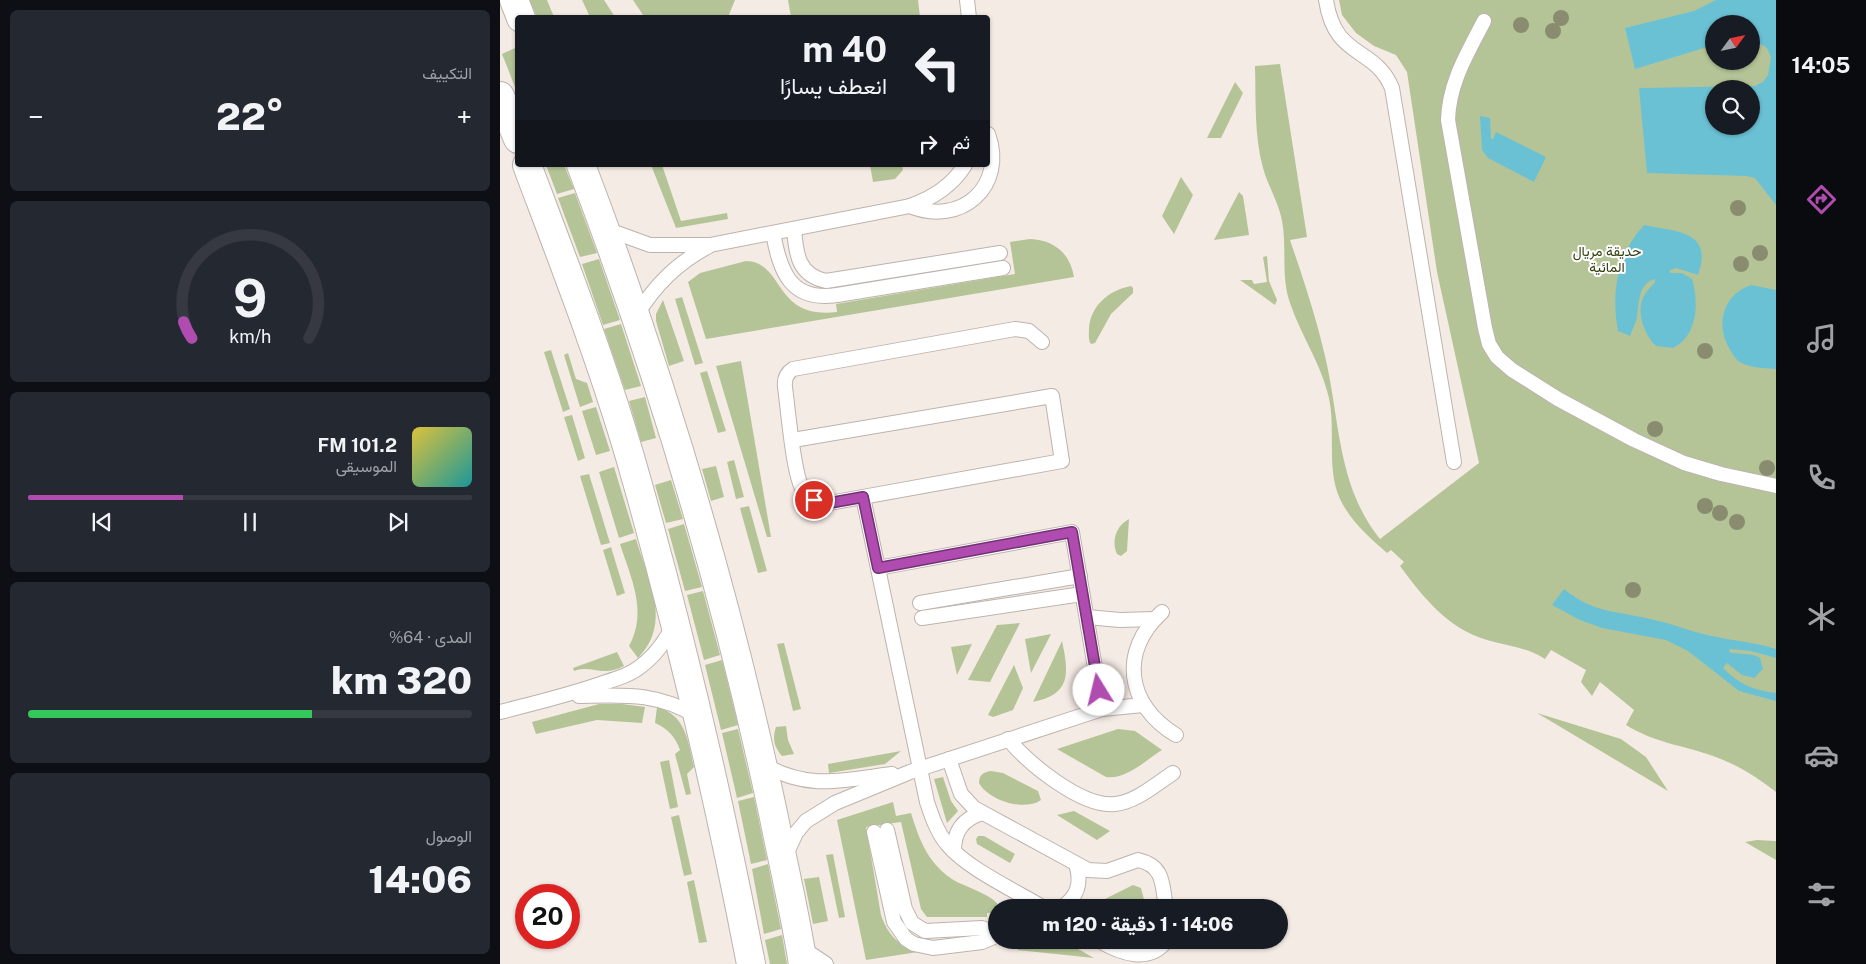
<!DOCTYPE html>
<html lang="ar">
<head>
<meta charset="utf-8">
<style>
	body { margin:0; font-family:"Public Sans",Vazirmatn,sans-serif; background:#242831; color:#f1f3f6; direction:rtl; height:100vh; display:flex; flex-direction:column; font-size:19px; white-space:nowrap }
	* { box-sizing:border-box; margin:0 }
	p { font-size:16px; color:#9ea1a6 }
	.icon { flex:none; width:28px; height:28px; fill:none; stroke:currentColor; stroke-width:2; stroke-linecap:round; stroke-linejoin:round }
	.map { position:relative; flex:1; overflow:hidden; direction:ltr }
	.details { display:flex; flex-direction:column; gap:10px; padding:10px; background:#0d0f14; width:500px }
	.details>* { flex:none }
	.banner { position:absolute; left:15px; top:15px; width:475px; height:152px; border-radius:5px; box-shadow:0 1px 4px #0004; direction:rtl; background:#171b24; color:#f1f3f6; overflow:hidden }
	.needle { width:32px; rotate:57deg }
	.controls { position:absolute; left:1205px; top:15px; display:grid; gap:10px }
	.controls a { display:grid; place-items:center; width:55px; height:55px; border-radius:50%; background:#171b24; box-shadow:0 1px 4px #0004; font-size:25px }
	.speed { position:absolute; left:15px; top:884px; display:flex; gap:10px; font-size:25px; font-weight:700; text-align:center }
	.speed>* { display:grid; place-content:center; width:65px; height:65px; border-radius:50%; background:#171b24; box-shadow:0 1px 4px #0004; line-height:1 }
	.speed .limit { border:8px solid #d22; background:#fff; color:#111 }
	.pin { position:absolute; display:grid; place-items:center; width:42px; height:42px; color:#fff; margin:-21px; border:2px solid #fff; border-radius:50%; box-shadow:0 1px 5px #0007 }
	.me { position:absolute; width:55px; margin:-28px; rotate:351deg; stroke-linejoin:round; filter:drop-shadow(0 0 4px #0008) }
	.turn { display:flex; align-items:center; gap:18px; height:105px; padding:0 20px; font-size:22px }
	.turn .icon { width:65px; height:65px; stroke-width:2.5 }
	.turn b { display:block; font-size:35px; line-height:42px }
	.then { display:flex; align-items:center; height:48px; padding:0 20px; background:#0003; gap:10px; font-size:19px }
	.big { font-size:38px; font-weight:800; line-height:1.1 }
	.details .card { flex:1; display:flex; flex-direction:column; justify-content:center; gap:8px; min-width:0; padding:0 18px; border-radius:8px; background:#242831 }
	.details .dial { align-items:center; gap:0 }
	.dial svg { height:130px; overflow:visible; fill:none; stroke:#363941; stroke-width:7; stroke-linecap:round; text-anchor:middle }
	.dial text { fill:#f1f3f6; stroke:none }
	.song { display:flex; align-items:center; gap:15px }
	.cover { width:60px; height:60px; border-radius:8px; background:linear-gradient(135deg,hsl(50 70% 55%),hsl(180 70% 35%)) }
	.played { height:5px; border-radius:2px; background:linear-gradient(90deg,#b04bb0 35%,#363941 35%) }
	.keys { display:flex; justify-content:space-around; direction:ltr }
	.heat { display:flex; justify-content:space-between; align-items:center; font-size:28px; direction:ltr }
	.charge { height:8px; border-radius:4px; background:linear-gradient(90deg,#34c759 64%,#363941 0) }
	.trip { position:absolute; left:488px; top:899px; width:300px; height:50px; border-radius:25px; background:#171b24; box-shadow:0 1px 4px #0004; font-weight:800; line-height:50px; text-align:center; direction:rtl }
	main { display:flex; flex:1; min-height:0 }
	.tab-bar { display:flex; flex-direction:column; width:90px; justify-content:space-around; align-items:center; background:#090b0e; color:#9ea1a6 }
	.tab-bar .icon { width:35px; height:35px }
	.tab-bar .on { color:#b04bb0 }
	.tab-bar b { font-size:22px; color:#f1f3f6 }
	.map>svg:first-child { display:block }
	.green { fill:#b5c497; fill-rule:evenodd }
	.water { fill:#6bc1d4; fill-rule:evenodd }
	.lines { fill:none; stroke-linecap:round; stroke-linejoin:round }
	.service-casing { stroke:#bcb3ad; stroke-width:16 }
	.minor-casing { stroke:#bcb3ad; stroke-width:30 }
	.service { stroke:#fff; stroke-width:14 }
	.minor { stroke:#fff; stroke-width:28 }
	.tree { fill:#8a8c70 }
	.route-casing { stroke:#723172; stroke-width:12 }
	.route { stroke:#b04bb0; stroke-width:9 }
	.labels { text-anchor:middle; stroke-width:4; stroke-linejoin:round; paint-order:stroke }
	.park-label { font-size:14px; fill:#333f10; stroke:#fff }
</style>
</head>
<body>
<main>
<nav class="tab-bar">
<b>14:05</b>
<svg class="icon on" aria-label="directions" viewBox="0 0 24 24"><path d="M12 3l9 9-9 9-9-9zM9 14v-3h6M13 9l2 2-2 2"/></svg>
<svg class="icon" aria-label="music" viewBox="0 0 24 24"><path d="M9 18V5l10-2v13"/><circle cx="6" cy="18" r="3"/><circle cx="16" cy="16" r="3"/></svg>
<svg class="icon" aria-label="phone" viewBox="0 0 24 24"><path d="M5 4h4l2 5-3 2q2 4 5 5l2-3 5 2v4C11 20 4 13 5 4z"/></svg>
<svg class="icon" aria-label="climate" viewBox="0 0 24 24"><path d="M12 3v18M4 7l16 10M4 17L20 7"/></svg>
<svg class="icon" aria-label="car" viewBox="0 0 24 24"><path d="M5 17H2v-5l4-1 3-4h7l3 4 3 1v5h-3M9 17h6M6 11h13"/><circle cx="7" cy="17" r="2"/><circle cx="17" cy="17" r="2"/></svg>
<svg class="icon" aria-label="filters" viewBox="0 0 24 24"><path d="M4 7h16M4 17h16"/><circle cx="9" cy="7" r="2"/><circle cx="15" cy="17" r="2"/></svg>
</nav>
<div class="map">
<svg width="1276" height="964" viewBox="0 0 1276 964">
	<rect width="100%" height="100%" fill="#f5ebe5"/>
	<g class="green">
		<path d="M29 0H47L54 17H37Z"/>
		<path d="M82 0H104L115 17H90Z"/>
		<path d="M133 0H235L228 17 145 18Z"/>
		<path d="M288 0H418L420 17H291Z"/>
		<path d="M839 0H1276V792C1257 777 1236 764 1213 756 1182 745 1155 743 1126 725L1134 710 1100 682 1092 696 1081 682 1086 670 1051 650 1045 659C1026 647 1008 646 987 640 947 628 924 598 900 566L904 562 891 550 887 553C869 537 851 522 840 499 826 468 836 431 829 398 821 363 800 334 789 300 781 274 787 247 782 221 779 203 768 186 763 168 754 135 756 100 755 66L780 64 807 237 790 240C803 278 816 317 825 356 840 419 837 486 880 539L979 463 937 272 907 72 896 55 874 46 856 33 842 15ZM1214 24H1251V61H1214ZM1214 89H1251V126H1214Z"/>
		<path d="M15 48 17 53V92L2 54Z"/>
		<path d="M735 82 743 93 721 138H707Z"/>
		<path d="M46 165H64L74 189 57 194Z"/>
		<path d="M151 165H162L181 221 227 213 228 219 176 228Z"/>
		<path d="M370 165H402L403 170 395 179 373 182Z"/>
		<path d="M681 177 693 195 674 234 662 216Z"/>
		<path d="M739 192 743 196 749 235 714 240Z"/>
		<path d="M75 193 97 253 80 257 58 198Z"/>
		<path d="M530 239C554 240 570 253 574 277L206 339 188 282 200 273 246 261C285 262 273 320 337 312L336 304 515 274 510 242Z"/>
		<path d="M767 256 769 281 777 300 775 305 740 280H752L754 284 767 282 763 257Z"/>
		<path d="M99 259 120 320 103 325 82 264Z"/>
		<path d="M631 286 633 288V293L611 314 595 343 591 344C588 340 589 334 589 329 590 306 609 290 631 286Z"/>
		<path d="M182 297 203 363 195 365 175 299Z"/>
		<path d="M163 300 184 361 169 366 156 321V314Z"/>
		<path d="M121 324 141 386 125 390 104 329Z"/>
		<path d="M51 350 70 409 63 412 44 352Z"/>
		<path d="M68 353 76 379 87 383 93 402 80 407 64 355Z"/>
		<path d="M241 361 271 537H267L216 366Z"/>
		<path d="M207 371 226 431 218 433 200 373Z"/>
		<path d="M145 397 156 438 141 442 129 401Z"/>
		<path d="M96 407 110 451 96 455 82 411Z"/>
		<path d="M72 415 85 458 78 461 64 417Z"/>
		<path d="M234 460 244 497 236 499 227 462Z"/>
		<path d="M216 466 224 497 211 501 202 469Z"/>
		<path d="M114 467 134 533 119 538 99 472Z"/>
		<path d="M89 474 110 543 101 545 80 476Z"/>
		<path d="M171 480 183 519 166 523 155 485Z"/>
		<path d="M249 506 267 571 258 573 240 508Z"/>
		<path d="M629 519 627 551 621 556 617 554C611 541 616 526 629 519Z"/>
		<path d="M184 524 202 587 185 591 168 529Z"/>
		<path d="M136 539C148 580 173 622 138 658L129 646C148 612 131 578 120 544Z"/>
		<path d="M111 547 125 593 117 596 103 550Z"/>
		<path d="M203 591 220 655 204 660 187 595Z"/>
		<path d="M520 623 490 682 468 680 497 625Z"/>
		<path d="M551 634 531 673 525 639Z"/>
		<path d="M562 641C569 674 571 694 533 702Z"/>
		<path d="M284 643 301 709 293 711 277 644Z"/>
		<path d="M472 644 457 675 451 647Z"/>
		<path d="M117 652 124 666C101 678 92 664 74 671L73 668Z"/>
		<path d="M222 660 238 725 221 730 205 665Z"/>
		<path d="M514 665 523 688 513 710 493 717 488 715Z"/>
		<path d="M99 704H122L145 707 142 723 97 720 36 734 32 722Z"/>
		<path d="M157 707C186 715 188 741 194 767L187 774 191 794 186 795 175 754 180 750C175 736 168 729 155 723Z"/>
		<path d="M1037 713 1121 739 1146 757 1168 791Z"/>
		<path d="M286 726 288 740 294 754 282 756C274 747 272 739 276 727Z"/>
		<path d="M238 729 253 793 237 798 222 733Z"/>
		<path d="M618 729 635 731 662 750C646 760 626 780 606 777L557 749Z"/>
		<path d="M401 751 385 764 329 773 328 764Z"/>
		<path d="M169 760 178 807 170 809 160 762Z"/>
		<path d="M491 771 503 773 538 791 541 800C524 812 488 800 479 783 479 775 483 772 491 771Z"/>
		<path d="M443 777 451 801 458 811 447 823 434 779Z"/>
		<path d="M254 797 267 860 251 864 238 801Z"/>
		<path d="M393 802 396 816 411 813C420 842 429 866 457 882 467 887 497 897 499 907L496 908V913H487V917H427L421 909 401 822 366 827 381 915C388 935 398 945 418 952L366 960 337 820Z"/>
		<path d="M574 811 610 831 597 840 557 815Z"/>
		<path d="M179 815 192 874 184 876 171 817Z"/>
		<path d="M478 836H484L515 854 510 863 477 844 476 839Z"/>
		<path d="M1257 840 1276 841V860L1245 842Z"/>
		<path d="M333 854 345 917 339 918 326 855Z"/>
		<path d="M268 864 281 929 264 934 252 869Z"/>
		<path d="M319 877 328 921 313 924 304 879Z"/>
		<path d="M194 880 207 942 199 943 187 882Z"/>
		<path d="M633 885 641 888 646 907H596L601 901Z"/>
		<path d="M282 935 287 964H270L265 940Z"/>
		<path d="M533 940H562L594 958 517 950Z"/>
	</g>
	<g class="water">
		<path d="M1216 0H1276V205L1255 178 1246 176 1147 173 1139 88 1255 86 1263 82 1268 75 1271 57 1267 48 1251 38V24H1214V45L1135 69 1125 28 1194 11ZM1214 89H1251V126H1214Z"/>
		<path d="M980 116 990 118 991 139H993L996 132 1046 157 1034 182 988 158 982 150Z"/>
		<path d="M1144 225C1176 232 1214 230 1198 275L1176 268 1169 271 1171 273H1182L1192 279C1199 302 1198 336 1173 348L1156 346C1145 336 1136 313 1143 298 1145 292 1151 287 1155 282V279C1138 283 1139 304 1137 317 1136 323 1132 330 1130 336L1118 331C1111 294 1117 254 1144 225Z"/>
		<path d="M1251 285 1276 290V369C1264 368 1248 368 1238 361 1234 357 1232 353 1229 348 1215 323 1224 294 1251 285Z"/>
		<path d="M1064 589C1093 613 1116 611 1150 619 1171 623 1191 632 1212 636 1234 641 1255 642 1276 649V658L1251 651 1230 649 1229 652C1239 655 1251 652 1260 658L1263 669 1254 678 1242 675 1227 663 1223 668C1237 683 1255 691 1276 693V701L1239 691 1188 651 1166 640 1102 628 1080 620 1052 605Z"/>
	</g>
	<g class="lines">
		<defs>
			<g id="service">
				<path d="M467 0 469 18"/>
				<path d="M826 0C835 60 874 45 892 88L954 462"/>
				<path d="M984 21C967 54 949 83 948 120L985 328 989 344 997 357 1012 370 1058 399 1134 440 1184 463 1221 474 1276 486"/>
				<path d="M410 206C461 227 507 186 488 134"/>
				<path d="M106 229 150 245H210L410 206C433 198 452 186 465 165"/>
				<path d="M294 229C296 254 298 275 326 281L500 253"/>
				<path d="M273 233C280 271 290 302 337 295L503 268"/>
				<path d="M136 316C155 285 177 263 209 246"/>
				<path d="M293 440 552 396 562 461 324 504C315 501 307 497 302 488 293 471 288 409 285 387 284 379 287 373 293 369L515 329 529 331 542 342"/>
				<path d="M363 497 427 802C432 817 437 832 447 844 466 868 516 891 544 908"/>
				<path d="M378 568 572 532 602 709"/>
				<path d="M420 603 580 576"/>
				<path d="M662 612C619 651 626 705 676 735"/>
				<path d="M587 617 620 620 655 619"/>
				<path d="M422 618 582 594"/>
				<path d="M79 696C124 695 158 692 198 717"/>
				<path d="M0 712C35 703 69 695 103 683 116 679 130 675 141 666 156 655 166 640 174 624"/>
				<path d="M508 739C528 763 582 808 615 804 636 802 656 784 673 773"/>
				<path d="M449 759 461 794 474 808 588 870 607 871 638 860C665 866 662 885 666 908"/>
				<path d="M263 764C307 791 345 780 392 774"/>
				<path d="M387 830 405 909 412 923 425 931 482 928 496 934"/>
				<path d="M374 832 394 922 406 939 414 944 433 948 482 942 496 936"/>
				<path d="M454 851C454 831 463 819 482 813"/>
				<path d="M285 857 296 833 306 821 335 803 410 772 602 709 643 705"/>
				<path d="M561 908C578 897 582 883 576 864"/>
				<path d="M598 940C621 954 650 964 667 940"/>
				<path d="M302 948 326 964"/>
			</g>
			<g id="minor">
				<path d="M14 0 21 18"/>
				<path d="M0 96 18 139"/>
				<path d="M27 165C63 261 101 358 130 457 178 624 218 793 251 964"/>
				<path d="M81 165C161 375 226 592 273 813 283 863 295 913 303 964"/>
			</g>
		</defs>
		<use href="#service" class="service-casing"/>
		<use href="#minor" class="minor-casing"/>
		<use href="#service" class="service"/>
		<use href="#minor" class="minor"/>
	</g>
	<g class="tree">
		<circle cx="1061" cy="18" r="8"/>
		<circle cx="1021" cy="25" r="8"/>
		<circle cx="1053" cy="31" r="8"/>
		<circle cx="1238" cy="208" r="8"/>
		<circle cx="1260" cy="253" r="8"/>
		<circle cx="1241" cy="264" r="8"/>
		<circle cx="1205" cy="351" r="8"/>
		<circle cx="1155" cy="429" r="8"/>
		<circle cx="1267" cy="468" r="8"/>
		<circle cx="1205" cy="506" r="8"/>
		<circle cx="1220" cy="513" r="8"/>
		<circle cx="1237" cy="522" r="8"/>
		<circle cx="1133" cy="590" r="8"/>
	</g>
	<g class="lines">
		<defs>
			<path id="route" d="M314 500 324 504 363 497 378 568 572 532 599 690"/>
		</defs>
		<use href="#route" class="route-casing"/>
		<use href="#route" class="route"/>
	</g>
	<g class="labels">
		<g class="park-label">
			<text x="1107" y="256">حديقة مريال<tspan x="1107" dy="16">المائية</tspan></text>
		</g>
	</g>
</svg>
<div class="controls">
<a><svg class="needle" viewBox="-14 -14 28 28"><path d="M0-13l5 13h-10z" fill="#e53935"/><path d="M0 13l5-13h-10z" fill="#9ea1a6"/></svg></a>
<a><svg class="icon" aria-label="search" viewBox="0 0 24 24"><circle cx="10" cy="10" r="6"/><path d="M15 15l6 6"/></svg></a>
</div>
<div class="speed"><div class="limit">20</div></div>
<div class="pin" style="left:314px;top:500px;background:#d93025"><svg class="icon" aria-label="arrive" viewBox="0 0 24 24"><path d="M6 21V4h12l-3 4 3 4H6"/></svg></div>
<svg class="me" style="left:599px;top:690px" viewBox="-20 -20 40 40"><circle r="19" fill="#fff"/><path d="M0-13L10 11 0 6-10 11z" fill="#b04bb0"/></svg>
<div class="trip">14:06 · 1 دقيقة · 120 m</div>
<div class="banner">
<div class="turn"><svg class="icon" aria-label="left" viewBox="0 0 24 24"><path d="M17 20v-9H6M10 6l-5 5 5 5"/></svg><div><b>40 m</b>انعطف يسارًا</div></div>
<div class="then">ثم<svg class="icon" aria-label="right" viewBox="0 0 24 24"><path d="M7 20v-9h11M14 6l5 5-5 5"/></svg></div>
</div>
</div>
<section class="details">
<div class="card"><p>التكييف</p>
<div class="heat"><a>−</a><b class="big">22°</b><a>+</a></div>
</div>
<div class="card dial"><svg viewBox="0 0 100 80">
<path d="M14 69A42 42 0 1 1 86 69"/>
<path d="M14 69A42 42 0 0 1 9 59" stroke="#b04bb0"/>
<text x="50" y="56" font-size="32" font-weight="700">9</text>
<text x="50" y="72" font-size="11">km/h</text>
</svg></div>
<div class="card">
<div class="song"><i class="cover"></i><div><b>101.2 FM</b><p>الموسيقى</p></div></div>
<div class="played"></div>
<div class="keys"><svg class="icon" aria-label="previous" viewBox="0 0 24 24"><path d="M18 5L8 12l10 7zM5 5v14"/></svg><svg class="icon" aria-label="pause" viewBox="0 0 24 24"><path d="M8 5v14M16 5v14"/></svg><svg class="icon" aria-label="next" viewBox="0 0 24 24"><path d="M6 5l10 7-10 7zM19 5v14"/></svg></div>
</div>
<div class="card"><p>المدى · 64%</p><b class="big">320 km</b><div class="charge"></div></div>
<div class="card"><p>الوصول</p><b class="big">14:06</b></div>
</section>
</main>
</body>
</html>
